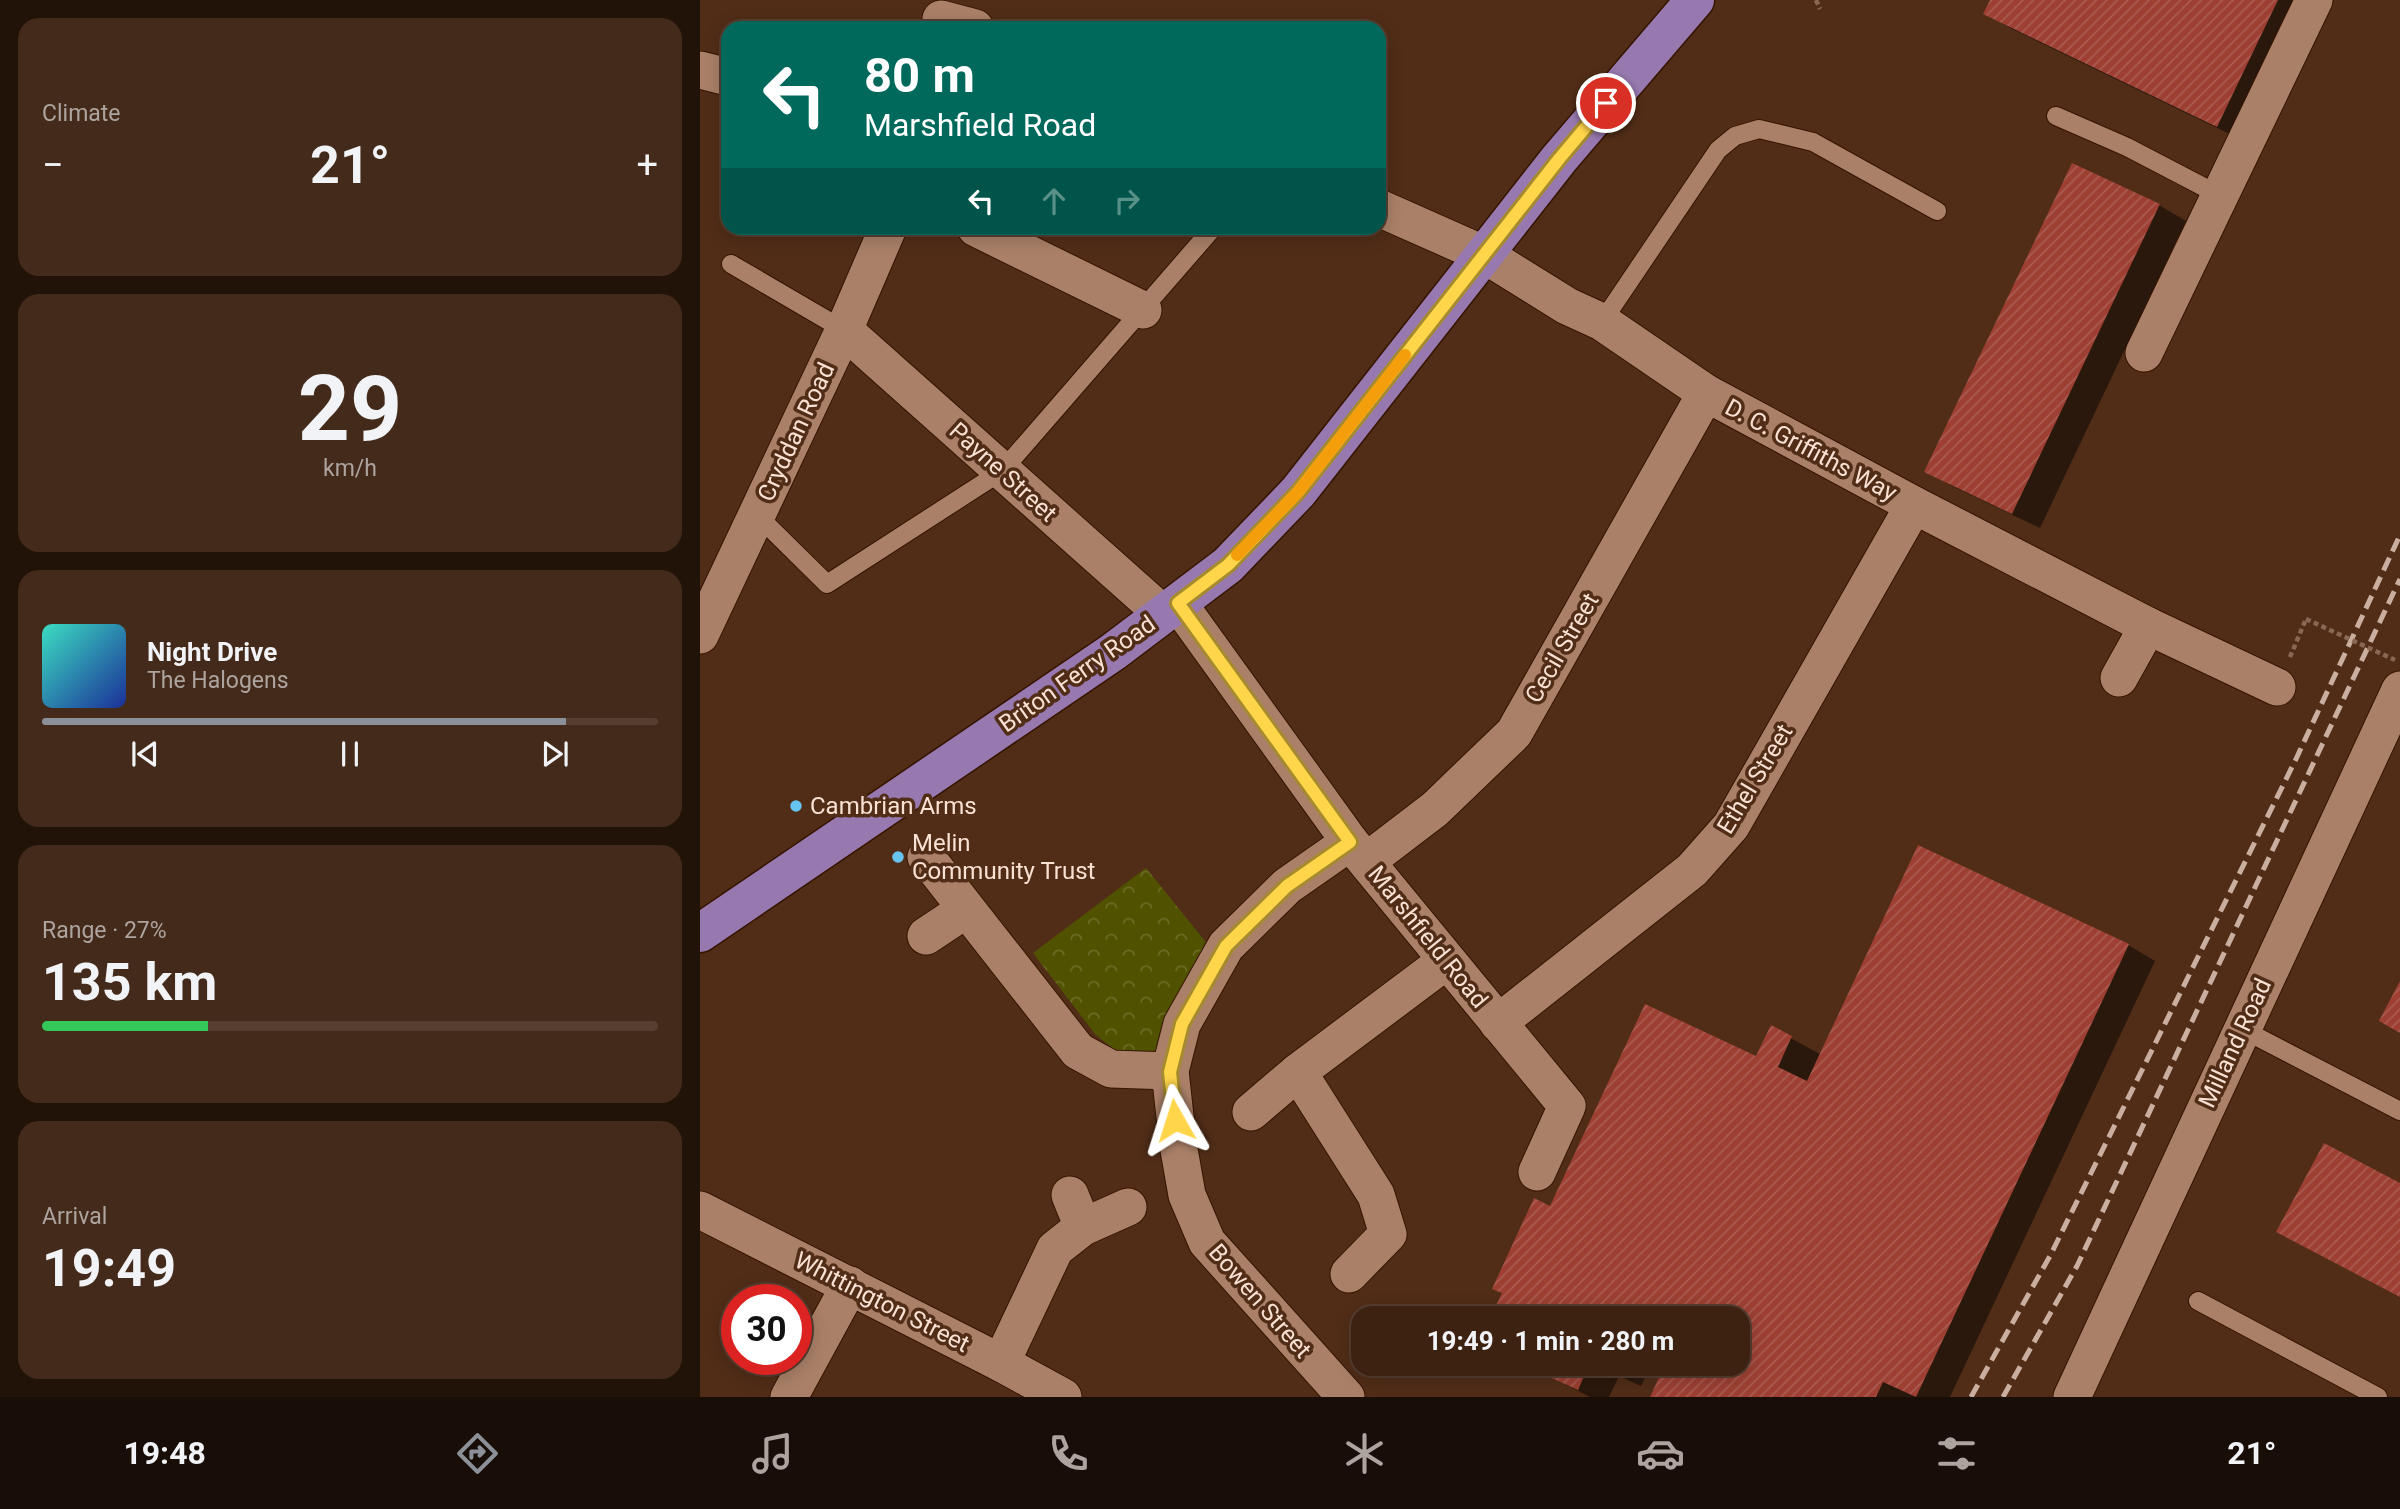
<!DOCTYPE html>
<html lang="en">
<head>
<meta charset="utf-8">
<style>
	body { margin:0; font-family:Roboto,sans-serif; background:#442a1a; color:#f1f3f6; height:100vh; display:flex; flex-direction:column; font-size:26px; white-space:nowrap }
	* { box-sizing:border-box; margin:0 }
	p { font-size:23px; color:#ada49f }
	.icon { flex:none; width:38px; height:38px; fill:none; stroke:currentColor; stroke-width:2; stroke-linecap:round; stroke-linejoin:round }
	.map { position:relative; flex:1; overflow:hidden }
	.panel { display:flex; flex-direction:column; gap:18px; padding:18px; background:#221309; width:700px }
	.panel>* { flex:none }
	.guide { position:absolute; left:21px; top:21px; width:665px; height:214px; border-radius:21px; box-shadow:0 4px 18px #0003,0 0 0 2px #563f31; background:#00695c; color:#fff; overflow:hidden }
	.speed { position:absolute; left:21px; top:1284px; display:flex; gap:14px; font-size:35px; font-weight:700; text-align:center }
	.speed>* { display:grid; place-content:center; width:91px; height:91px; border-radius:50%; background:#3d2211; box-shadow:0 4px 18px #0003,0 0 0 2px #563f31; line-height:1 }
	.speed .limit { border:10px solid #d22; background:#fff; color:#111 }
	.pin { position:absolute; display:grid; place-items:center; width:60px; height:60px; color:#fff; margin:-30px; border:4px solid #fff; border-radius:50%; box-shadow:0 2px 7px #0007 }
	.me { position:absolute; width:77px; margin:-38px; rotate:354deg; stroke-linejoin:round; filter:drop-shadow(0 0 5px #0008) }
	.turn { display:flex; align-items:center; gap:24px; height:147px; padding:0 28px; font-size:32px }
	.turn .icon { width:91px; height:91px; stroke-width:2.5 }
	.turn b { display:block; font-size:49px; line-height:60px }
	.lanes { display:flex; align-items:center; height:66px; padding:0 28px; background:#0003; justify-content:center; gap:35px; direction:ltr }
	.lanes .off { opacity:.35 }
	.big { font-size:52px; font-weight:700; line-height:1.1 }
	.panel .widget { flex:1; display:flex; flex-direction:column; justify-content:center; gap:10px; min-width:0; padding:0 24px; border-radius:21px; background:#442a1a }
	.panel .dial { align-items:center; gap:0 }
	.dial b { font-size:91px; line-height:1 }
	.song { display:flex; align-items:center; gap:21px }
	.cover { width:84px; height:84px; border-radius:10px; background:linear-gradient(135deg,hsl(170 70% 55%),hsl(230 70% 35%)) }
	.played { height:7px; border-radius:4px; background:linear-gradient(90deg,#8c9099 85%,#563f31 85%) }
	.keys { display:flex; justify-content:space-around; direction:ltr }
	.heat { display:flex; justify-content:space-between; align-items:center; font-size:38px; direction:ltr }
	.charge { height:10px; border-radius:5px; background:linear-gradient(90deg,#34c759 27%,#563f31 0) }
	.trip { position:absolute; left:651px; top:1306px; width:399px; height:70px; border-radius:21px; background:#3d2211; box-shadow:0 4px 18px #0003,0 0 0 2px #563f31; font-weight:700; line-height:70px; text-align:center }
	.tabs { display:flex; height:112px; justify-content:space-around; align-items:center; background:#180e07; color:#ada49f }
	.tabs .icon { width:49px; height:49px }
	.tabs .selected { color:#8c9099 }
	.tabs b { font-size:32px; color:#f1f3f6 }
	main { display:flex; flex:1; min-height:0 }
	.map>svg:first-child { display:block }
	.park { fill:url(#park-crowns) }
	.shadow { fill:#0007 }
	.building { fill:url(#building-hatch) }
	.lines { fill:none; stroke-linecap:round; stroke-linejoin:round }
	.service-casing { stroke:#351400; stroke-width:20 }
	.minor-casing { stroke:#351400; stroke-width:39 }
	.primary-casing { stroke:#351400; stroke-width:41 }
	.path { stroke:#886855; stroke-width:4.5; stroke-dasharray:5 3.5; stroke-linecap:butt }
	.service { stroke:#aa8068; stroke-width:18 }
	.minor { stroke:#aa8068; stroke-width:37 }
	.primary { stroke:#9779af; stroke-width:38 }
	.rail { stroke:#caafa0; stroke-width:5; stroke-dasharray:14 7; stroke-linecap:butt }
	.path-bridge { stroke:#886855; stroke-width:4.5; stroke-dasharray:5 3.5; stroke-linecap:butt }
	.route-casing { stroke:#a68a30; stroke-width:18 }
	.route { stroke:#ffd54a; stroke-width:12 }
	.slow { stroke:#f59e0b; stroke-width:12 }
	.poi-dot { fill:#67c4f0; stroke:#512d17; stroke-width:2.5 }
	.labels { text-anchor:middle; stroke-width:7; stroke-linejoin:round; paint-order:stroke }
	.street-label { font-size:24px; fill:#f9e1d4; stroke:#512d17 }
	.poi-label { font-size:24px; fill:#f9e1d4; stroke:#512d17; text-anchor:start }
</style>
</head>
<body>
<main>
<section class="panel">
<div class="widget"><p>Climate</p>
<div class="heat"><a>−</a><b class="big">21°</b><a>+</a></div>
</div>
<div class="widget dial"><b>29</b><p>km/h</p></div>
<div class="widget">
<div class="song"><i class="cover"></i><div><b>Night Drive</b><p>The Halogens</p></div></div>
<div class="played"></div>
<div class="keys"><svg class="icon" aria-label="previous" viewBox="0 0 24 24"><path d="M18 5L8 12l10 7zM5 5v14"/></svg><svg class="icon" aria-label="pause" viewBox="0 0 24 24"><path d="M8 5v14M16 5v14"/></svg><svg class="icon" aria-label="next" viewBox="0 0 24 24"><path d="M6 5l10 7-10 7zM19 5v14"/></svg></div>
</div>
<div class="widget"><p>Range · 27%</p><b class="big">135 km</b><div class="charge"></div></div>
<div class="widget"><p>Arrival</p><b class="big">19:49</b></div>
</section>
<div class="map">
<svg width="1700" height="1397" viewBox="0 0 1700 1397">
	<defs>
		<pattern id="park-crowns" width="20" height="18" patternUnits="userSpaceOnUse" patternTransform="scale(1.75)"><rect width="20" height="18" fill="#515200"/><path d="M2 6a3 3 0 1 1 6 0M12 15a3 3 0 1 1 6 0" fill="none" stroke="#6b6b24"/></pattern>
		<pattern id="building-hatch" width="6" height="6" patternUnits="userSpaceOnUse" patternTransform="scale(1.75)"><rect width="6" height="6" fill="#9d4033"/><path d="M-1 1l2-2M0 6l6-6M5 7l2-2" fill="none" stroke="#ab5b50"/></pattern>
	</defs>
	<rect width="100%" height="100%" fill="#512d17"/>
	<path class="park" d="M446 868 509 946 463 1057 422 1056 395 1034 333 953Z"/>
	<g class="shadow">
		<path d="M1291 0H1607L1544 141 1312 29 1285 13Z"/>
		<path d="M1459 205 1486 221 1340 528 1254 487 1227 471Z"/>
		<path d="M1428 945 1455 961 1250 1397H952L963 1373 950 1367 941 1386 919 1376 909 1397H890L827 1365 829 1363H1038V1318L851 1208 1057 1059 1072 1028 1122 1055Z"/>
	</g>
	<g class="building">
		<path d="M1290 0H1578L1517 127 1283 14Z"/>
		<path d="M1372 163 1460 204 1312 514 1224 472Z"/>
		<path d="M1218 845 1429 944 1216 1397 1183 1382 1176 1397H950L962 1371 945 1363H1038V1318H811L794 1310 802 1293 792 1289 834 1198 850 1206 945 1004 1056 1056 1071 1025 1092 1036 1078 1067 1107 1081Z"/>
		<path d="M1700 981V1033L1679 1021Z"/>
		<path d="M1624 1143 1700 1183V1297L1576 1232Z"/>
		<path d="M827 1363H890L878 1390 825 1366Z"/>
		<path d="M894 1363H917L913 1372Z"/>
	</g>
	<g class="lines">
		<defs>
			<g id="service">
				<path d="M1356 116 1427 147 1521 196"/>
				<path d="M31 264 144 330"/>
				<path d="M902 322 1018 150 1035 136 1059 129 1113 142 1237 211"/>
				<path d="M58 516 127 584 302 471 513 228"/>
				<path d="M1542 1029 1700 1111"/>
				<path d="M1498 1301 1678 1397"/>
			</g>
			<g id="minor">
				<path d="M241 19 275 28"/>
				<path d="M0 70 28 77"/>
				<path d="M679 208 785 255 867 306 902 322 1006 393 1214 505 1448 626 1577 687"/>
				<path d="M276 228 443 310"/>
				<path d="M144 330 463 614"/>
				<path d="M1444 353 1614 0"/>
				<path d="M478 603 650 842 867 1106 837 1172"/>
				<path d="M0 635 144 330 188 228"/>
				<path d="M1419 678 1448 626"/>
				<path d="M226 857 378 1051 411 1069 470 1071"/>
				<path d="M667 861 735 809 814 733 1006 393"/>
				<path d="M226 936 265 910"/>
				<path d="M798 1023 992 870 1031 826 1214 505"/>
				<path d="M598 1072 676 1195 688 1234 649 1274"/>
				<path d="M551 1112 598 1072 746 961"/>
				<path d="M370 1195 383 1227"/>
				<path d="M0 1210 301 1363 363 1397"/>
				<path d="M301 1363 355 1249 383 1227 428 1207"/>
				<path d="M89 1397 150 1285"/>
				<path d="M646 1397 507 1242 487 1195 478 1144 470 1071 482 1024 526 946 587 886 650 842"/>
				<path d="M1372 1397 1700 690"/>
			</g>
			<path id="primary" d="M0 933 413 652 528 565 598 492 859 159 995 0"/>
		</defs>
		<use href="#service" class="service-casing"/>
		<use href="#minor" class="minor-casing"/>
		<use href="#primary" class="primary-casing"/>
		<g class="path">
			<path d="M1116 0 1120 9"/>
			<path d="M1590 657 1606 619"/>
		</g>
		<use href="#service" class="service"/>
		<use href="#minor" class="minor"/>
		<use href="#primary" class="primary"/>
		<g class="rail">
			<path d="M1271 1397 1350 1256 1596 759 1700 535"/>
			<path d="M1303 1397 1377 1266 1700 579"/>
		</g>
		<path class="path-bridge" d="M1606 619 1695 660"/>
	</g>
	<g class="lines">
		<defs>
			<path id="route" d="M475 1120 470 1072 482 1024 526 946 587 886 650 842 478 603 528 565 598 492 859 159 906 103"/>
		</defs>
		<use href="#route" class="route-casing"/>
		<use href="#route" class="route"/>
		<path class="slow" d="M537 555 598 492 705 355"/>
	</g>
	<g class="poi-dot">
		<circle cx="96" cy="806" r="7"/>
		<circle cx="198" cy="857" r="7"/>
	</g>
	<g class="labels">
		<g class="street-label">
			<text transform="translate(96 432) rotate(-65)" y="8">Cryddan Road</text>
			<text transform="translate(1111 450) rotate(28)" y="8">D. C. Griffiths Way</text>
			<text transform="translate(303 472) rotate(42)" y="8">Payne Street</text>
			<text transform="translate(862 648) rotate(-60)" y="8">Cecil Street</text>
			<text transform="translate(377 674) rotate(-35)" y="8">Briton Ferry Road</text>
			<text transform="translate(1055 779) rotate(-59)" y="8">Ethel Street</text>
			<text transform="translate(728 937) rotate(51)" y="8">Marshfield Road</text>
			<text transform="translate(1535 1043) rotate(-65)" y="8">Milland Road</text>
			<text transform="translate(560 1301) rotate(49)" y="8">Bowen Street</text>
			<text transform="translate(182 1302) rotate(27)" y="8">Whittington Street</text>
		</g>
		<g class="poi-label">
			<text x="110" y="814">Cambrian Arms</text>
			<text x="212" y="851">Melin<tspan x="212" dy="28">Community Trust</tspan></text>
		</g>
	</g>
</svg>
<div class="speed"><div class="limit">30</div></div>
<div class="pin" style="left:906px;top:103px;background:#d93025"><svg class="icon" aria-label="arrive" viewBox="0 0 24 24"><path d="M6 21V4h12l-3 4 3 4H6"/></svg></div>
<svg class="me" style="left:475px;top:1120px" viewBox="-20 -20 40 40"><path d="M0-17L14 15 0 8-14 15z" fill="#ffd54a" stroke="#fff" stroke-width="4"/></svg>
<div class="trip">19:49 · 1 min · 280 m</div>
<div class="guide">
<div class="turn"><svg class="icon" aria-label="left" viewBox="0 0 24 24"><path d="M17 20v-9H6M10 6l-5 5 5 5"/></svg><div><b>80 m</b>Marshfield Road</div></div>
<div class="lanes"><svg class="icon" aria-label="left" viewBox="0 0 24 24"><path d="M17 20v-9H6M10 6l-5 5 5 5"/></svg><svg class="icon off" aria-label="ahead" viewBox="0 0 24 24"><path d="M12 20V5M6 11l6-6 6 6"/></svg><svg class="icon off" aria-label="right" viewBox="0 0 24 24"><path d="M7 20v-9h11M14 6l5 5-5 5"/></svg></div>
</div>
</div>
</main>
<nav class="tabs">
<b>19:48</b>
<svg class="icon selected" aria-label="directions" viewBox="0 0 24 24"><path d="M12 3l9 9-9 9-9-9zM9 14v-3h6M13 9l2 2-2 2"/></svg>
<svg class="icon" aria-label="music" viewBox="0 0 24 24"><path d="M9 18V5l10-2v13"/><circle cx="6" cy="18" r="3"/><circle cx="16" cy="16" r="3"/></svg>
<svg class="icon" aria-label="phone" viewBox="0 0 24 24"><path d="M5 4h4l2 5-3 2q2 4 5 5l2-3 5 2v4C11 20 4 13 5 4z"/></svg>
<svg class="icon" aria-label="climate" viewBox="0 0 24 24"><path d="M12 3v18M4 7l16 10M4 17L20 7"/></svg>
<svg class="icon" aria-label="car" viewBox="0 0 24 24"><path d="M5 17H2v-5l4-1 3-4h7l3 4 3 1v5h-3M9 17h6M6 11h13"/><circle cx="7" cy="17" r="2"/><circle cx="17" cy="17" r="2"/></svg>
<svg class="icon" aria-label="filters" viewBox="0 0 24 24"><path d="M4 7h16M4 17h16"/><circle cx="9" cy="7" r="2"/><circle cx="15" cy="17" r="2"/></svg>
<b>21°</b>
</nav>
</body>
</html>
